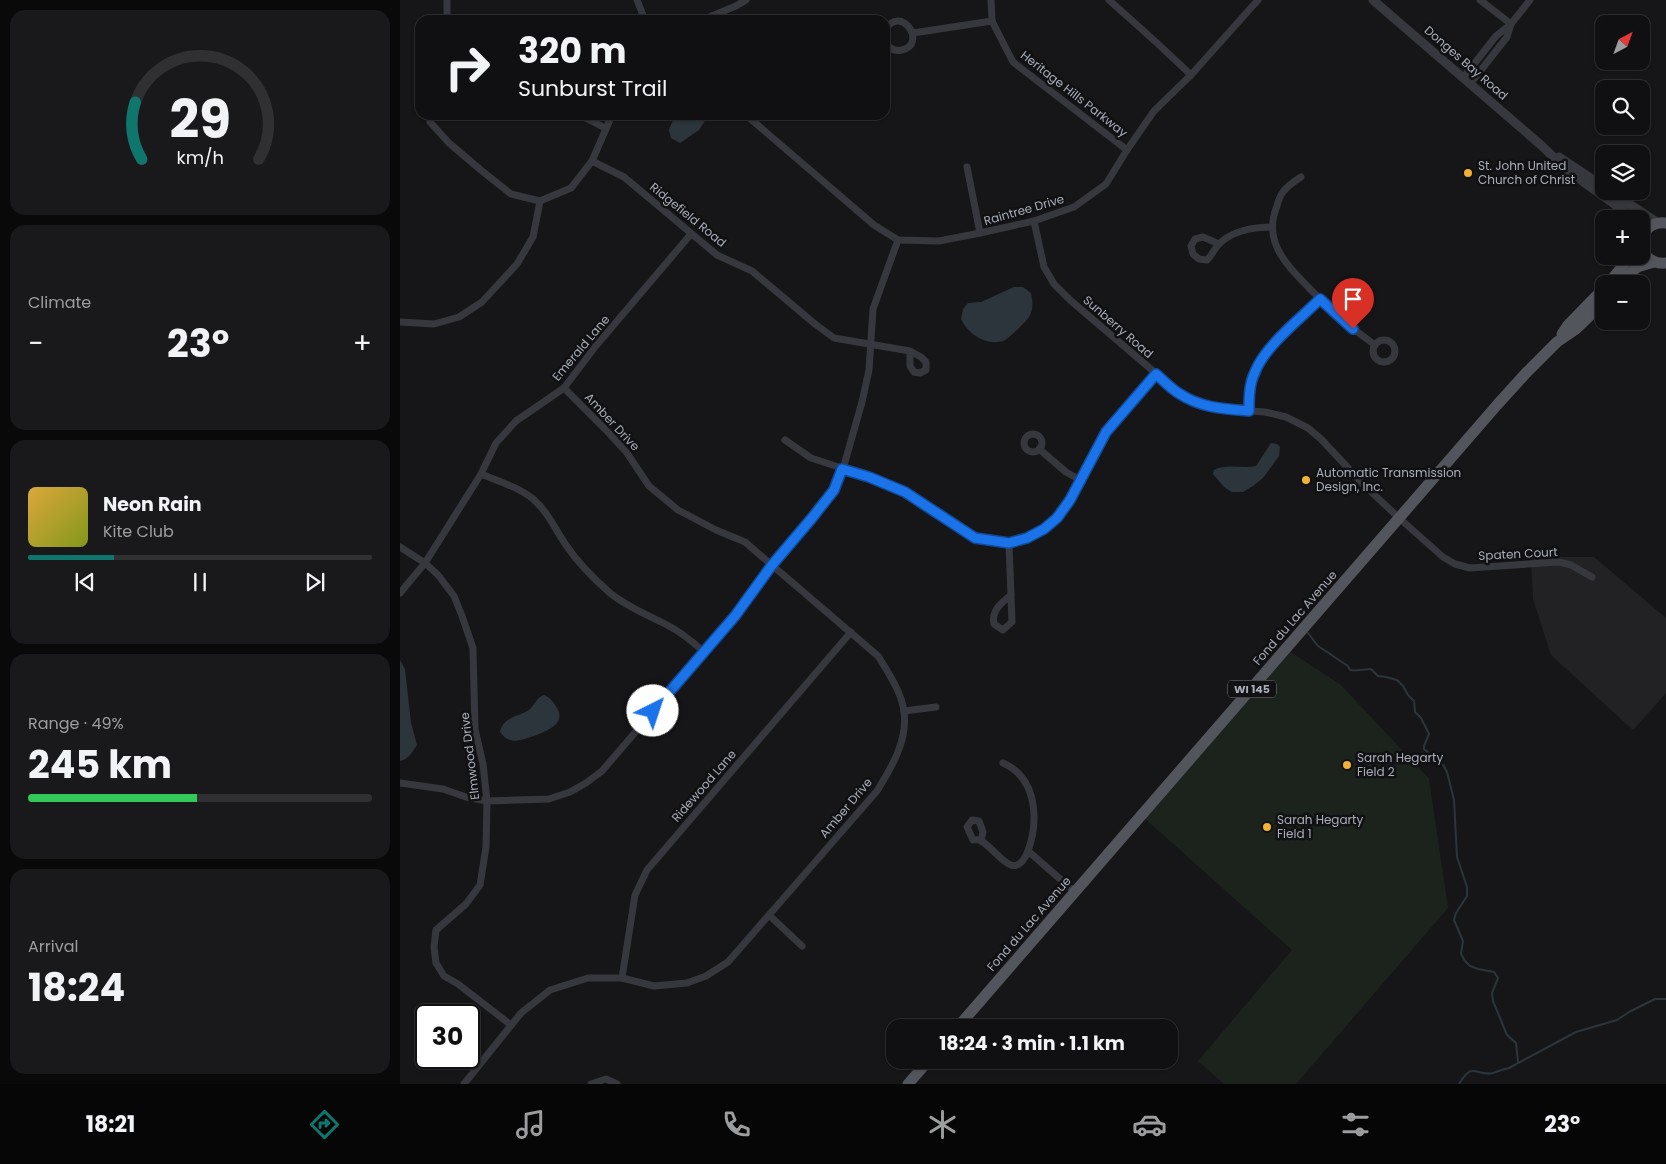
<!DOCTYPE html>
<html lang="en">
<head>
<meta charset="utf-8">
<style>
	body { margin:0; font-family:Poppins,sans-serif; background:#19191b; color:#f1f3f6; height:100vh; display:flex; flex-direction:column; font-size:19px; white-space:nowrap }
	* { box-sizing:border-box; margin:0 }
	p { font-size:16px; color:#9c9d9f }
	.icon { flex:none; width:28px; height:28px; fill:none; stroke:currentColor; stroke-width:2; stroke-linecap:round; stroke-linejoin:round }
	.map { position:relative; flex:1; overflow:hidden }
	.details { display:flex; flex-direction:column; gap:10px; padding:10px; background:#09090a; width:400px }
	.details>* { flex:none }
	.hud { position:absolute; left:15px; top:15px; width:475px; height:105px; border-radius:15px; box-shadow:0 1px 4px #0004,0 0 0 1px #303032; background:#101012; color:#f1f3f6; overflow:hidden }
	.needle { width:32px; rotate:41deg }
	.buttons { position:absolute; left:1195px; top:15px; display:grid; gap:10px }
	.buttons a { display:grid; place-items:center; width:55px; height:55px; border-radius:10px; background:#101012; box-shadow:0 1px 4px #0004,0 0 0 1px #303032; font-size:25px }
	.speed { position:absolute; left:15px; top:1004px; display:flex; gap:10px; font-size:25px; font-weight:700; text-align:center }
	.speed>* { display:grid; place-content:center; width:65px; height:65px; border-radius:50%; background:#101012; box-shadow:0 1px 4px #0004,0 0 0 1px #303032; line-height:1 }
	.speed .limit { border:2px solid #111; border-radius:8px; background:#fff; color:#111 }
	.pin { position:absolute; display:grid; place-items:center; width:42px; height:42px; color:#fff; margin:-51px -21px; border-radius:50% 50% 50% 0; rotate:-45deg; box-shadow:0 0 5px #0007 }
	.pin .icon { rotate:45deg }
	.me { position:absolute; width:55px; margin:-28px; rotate:41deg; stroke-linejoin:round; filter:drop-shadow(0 0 4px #0008) }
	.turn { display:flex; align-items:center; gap:18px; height:105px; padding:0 20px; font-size:22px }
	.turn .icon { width:65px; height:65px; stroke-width:2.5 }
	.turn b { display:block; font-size:35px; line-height:42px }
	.big { font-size:38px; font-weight:700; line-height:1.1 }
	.details .tile { flex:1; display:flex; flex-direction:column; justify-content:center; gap:8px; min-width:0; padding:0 18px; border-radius:15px; background:#19191b }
	.details .dial { align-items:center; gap:0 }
	.dial svg { height:130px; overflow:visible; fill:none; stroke:#303032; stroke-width:7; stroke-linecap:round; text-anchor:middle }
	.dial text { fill:#f1f3f6; stroke:none }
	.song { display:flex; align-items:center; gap:15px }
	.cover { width:60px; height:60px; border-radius:8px; background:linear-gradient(135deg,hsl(40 70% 55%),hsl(70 70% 35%)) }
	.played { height:5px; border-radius:2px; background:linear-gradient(90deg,#0f766e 25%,#303032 25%) }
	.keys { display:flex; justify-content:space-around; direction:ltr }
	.heat { display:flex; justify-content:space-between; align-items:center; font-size:28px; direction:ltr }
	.charge { height:8px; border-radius:4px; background:linear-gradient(90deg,#34c759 49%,#303032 0) }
	.trip { position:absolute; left:486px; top:1019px; width:292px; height:50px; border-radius:15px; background:#101012; box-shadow:0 1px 4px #0004,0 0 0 1px #303032; font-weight:700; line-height:50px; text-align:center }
	.dock { display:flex; height:80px; justify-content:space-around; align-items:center; background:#060607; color:#9c9d9f }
	.dock .icon { width:35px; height:35px }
	.dock .active { color:#0f766e }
	.dock b { font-size:22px; color:#f1f3f6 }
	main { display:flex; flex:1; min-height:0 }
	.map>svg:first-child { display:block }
	.built { fill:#222225 }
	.green { fill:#1c231d }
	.water { fill:#2c353c }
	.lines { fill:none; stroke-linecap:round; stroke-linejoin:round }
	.stream { stroke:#2c353c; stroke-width:2 }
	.minor { stroke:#37383d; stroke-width:7 }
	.tertiary { stroke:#37383d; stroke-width:9 }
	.primary { stroke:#53555c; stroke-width:11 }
	.route-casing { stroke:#114b97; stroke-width:12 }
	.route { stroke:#1a73e8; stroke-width:9 }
	.poi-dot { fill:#f2b134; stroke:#111113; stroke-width:2 }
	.labels { text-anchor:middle; stroke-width:5; stroke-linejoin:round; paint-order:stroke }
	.shield { fill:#111113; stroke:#7b7e86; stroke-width:1 }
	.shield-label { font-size:11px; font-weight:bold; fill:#a8adb8 }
	.street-label { font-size:12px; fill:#a8adb8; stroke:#111113 }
	.poi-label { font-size:12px; fill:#a8adb8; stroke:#111113; text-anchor:start }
</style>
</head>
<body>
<main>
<section class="details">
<div class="tile dial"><svg viewBox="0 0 100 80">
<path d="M14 69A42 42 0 1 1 86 69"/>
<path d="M14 69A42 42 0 0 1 10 34" stroke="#0f766e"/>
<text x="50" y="56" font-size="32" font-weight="700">29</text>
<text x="50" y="72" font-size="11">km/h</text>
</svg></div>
<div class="tile"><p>Climate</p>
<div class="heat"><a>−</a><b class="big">23°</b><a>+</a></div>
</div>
<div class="tile">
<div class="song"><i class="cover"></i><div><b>Neon Rain</b><p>Kite Club</p></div></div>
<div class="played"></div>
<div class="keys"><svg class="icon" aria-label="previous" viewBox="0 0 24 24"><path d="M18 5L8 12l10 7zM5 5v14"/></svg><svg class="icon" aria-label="pause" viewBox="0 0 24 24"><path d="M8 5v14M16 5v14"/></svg><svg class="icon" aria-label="next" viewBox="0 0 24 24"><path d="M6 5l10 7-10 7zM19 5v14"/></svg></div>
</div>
<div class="tile"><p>Range · 49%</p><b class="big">245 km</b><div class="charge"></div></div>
<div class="tile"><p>Arrival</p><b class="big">18:24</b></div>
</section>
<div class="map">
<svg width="1266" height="1084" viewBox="0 0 1266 1084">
	<rect width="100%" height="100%" fill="#161618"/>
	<path class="built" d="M1131 557H1194L1266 618V693L1233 730 1151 655 1133 599Z"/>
	<path class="green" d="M886 649 941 685 1029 779 1048 908 896 1084H824L798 1061 892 950 742 816Z"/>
	<g class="water">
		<path d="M275 115H305L306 119 299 130 280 143 271 138 269 130Z"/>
		<path d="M614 287H623L631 293C632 298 633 304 632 309 630 318 625 322 619 328 615 332 608 339 603 341 586 346 568 334 561 319L563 309 568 303 581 302Z"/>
		<path d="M871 443 877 444 880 447 879 456 863 478 853 486 843 492H832L824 487 813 474 814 470C826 463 842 469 856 466Z"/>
		<path d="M0 660 5 669 11 723 17 745C13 751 8 760 0 761Z"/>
		<path d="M144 695C149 697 152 700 155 705 169 723 147 731 134 736 120 740 110 746 100 732 103 716 120 717 130 709 135 704 137 697 144 695Z"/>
	</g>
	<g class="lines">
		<g class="stream">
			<path d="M908 633 918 646 948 666 950 670C957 671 964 669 971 669L978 676 986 677 997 680 1003 686 1008 695 1014 701 1015 712 1021 718 1029 734 1024 746V749L1044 766 1047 772 1054 800 1057 857 1067 887V896L1056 913 1054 920 1063 941 1061 954 1065 961 1070 966 1078 969 1094 972 1098 978 1092 993 1093 1001 1107 1035 1116 1043 1118 1062"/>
			<path d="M1059 1084C1073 1060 1076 1077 1093 1073 1099 1071 1103 1069 1109 1068L1176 1032 1217 1020 1229 1012 1255 999H1266"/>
		</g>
		<g class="minor">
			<path d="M47 0V20"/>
			<path d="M237 0 245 20"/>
			<path d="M591 0 592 21 613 62 727 150"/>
			<path d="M709 0 757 43 791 75"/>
			<path d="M1080 0 1111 24"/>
			<path d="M302 20 336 6 346 0"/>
			<path d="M485 30C501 3 528 44 502 50 494 52 489 48 485 42"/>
			<path d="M513 33 592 21"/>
			<path d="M1063 78 1096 36 1111 24 1130 0"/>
			<path d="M1070 84 1107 37 1111 24"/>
			<path d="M30 115V122L49 143 82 171 111 194 140 201 171 188 192 161 212 115"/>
			<path d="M180 115 205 128"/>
			<path d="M346 115 474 225 498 240 539 241 580 233 634 221 674 207 706 184 727 150 754 111 791 75 858 0"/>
			<path d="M192 161 224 177 317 255 352 271 415 324 434 338 510 351 521 357 526 362V370L520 373 514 372 510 366V351"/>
			<path d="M567 167 580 233"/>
			<path d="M901 177C895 181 887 186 883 192 880 196 878 202 877 206 862 242 887 265 910 289 930 310 951 328 975 345"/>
			<path d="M634 221 644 267 654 284 670 300 779 393 795 403 821 409 865 412 886 417 908 428 921 439 964 485 999 518 1043 557 1055 564 1070 568 1159 562 1171 565 1192 577"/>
			<path d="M819 244 803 237 795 239 791 246 793 254 799 259 807 260C813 254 814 249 819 244 832 231 854 227 872 227"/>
			<path d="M0 322 34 324 59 317 82 302 117 264 133 237 140 201"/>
			<circle cx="984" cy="351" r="11"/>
			<path d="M849 411C849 398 850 384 855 372 865 347 900 318 920 299"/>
			<circle cx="633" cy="443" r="9"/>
			<path d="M385 440 411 458 469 477 505 492 575 538 609 543 627 539 645 529 657 518 670 500 706 432 756 374"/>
			<path d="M639 449 666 472 680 480"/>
			<path d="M81 474C98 481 118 487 133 499 148 512 155 529 166 545 178 563 194 579 210 593 227 607 248 615 267 625 281 632 293 642 304 652"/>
			<path d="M609 543 612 622 603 630 594 624C591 611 601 603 611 595"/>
			<path d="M0 547 25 563 38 575 54 596 62 616 73 648 75 729 83 764 87 801 86 847 80 885 66 904 36 930 34 947 36 963 44 976 58 984 111 1025"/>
			<path d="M0 593 25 563 81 474 96 443 116 421 164 388 195 347 291 234"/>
			<path d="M504 711 536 707"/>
			<path d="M603 763C637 778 639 820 628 851L675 892"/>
			<path d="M0 783 43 789 66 797 87 801 149 799 170 792 186 783 202 771 335 616 372 565 412 518 434 490 443 469 462 402 469 370 473 309 498 240"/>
			<path d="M581 841 583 832 579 821 572 820 567 827 573 840C576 840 579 839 581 841 596 848 614 886 628 851"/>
			<path d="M370 916 402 946"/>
			<path d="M222 978 235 895 247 870 451 632"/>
			<path d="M64 1084 121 1013 150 990 188 978H222L254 986 287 983 306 976 328 962 477 791C491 768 508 741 504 712 502 693 488 672 478 656L345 542 316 530 278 510 249 486 227 453 206 430 164 388"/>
			<path d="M191 1084 206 1079 217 1084"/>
		</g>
		<g class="tertiary">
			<path d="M973 0 1142 146 1167 170 1235 219"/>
			<path d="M1159 157 1204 187"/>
			<path d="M1210 191 1258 223"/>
		</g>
		<g class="primary">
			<path d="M1266 223C1234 220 1234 266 1266 263"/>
			<path d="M1208 284 1231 256"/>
			<path d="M1220 284 1237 267 1254 262"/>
			<path d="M1162 334 1168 325 1204 288"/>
			<path d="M557 1028 1097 405 1126 373 1157 342 1176 329 1204 302"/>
			<path d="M508 1084 529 1060"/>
		</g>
	</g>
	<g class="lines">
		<defs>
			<path id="route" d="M253 711 335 616 372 565 412 518 434 490 442 469 469 477 505 492 575 538 609 543 627 538 644 529 657 518 670 500 706 432 756 374C764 381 771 389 780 394 801 408 825 409 849 411 849 398 849 384 855 372 865 346 900 319 920 299L953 329"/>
		</defs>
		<use href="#route" class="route-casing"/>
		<use href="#route" class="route"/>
	</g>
	<g class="poi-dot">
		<circle cx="1068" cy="173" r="5"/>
		<circle cx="906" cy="480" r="5"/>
		<circle cx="947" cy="765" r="5"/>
		<circle cx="867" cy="827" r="5"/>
	</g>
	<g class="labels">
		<rect class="shield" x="828" y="680.5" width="48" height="17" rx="4"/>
		<g class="shield-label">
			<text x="852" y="693">WI 145</text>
		</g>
		<g class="street-label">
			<text transform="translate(1066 63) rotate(41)" y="4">Donges Bay Road</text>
			<text transform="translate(674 94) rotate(38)" y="4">Heritage Hills Parkway</text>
			<text transform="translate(624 210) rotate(-16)" y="4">Raintree Drive</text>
			<text transform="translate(288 215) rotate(39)" y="4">Ridgefield Road</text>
			<text transform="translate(718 327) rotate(41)" y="4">Sunberry Road</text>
			<text transform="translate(181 348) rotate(-50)" y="4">Emerald Lane</text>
			<text transform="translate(212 422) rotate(47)" y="4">Amber Drive</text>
			<text transform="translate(1118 554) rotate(-3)" y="4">Spaten Court</text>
			<text transform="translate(895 618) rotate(-49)" y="4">Fond du Lac Avenue</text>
			<text transform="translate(70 756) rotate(-97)" y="4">Elmwood Drive</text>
			<text transform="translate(304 786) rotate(-49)" y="4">Ridewood Lane</text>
			<text transform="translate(446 808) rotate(-50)" y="4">Amber Drive</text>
			<text transform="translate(629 924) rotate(-49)" y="4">Fond du Lac Avenue</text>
		</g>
		<g class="poi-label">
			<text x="1078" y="170">St. John United<tspan x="1078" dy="14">Church of Christ</tspan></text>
			<text x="916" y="477">Automatic Transmission<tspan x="916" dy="14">Design, Inc.</tspan></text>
			<text x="957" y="762">Sarah Hegarty<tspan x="957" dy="14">Field 2</tspan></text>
			<text x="877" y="824">Sarah Hegarty<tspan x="877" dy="14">Field 1</tspan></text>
		</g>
	</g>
</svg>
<div class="buttons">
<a><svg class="needle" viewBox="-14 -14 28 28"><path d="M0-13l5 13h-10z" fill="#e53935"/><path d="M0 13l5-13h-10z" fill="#9c9d9f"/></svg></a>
<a><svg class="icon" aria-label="search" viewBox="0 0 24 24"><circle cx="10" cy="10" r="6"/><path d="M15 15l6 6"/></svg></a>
<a><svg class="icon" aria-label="layers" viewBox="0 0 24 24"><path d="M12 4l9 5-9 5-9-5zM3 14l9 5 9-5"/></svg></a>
<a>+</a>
<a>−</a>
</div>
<div class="speed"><div class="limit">30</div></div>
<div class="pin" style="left:953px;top:329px;background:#d93025"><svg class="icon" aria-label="arrive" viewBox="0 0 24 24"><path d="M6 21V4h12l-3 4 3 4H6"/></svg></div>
<svg class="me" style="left:253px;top:711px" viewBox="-20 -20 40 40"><circle r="19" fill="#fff"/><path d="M0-13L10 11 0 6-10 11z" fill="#1a73e8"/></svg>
<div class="trip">18:24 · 3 min · 1.1 km</div>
<div class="hud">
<div class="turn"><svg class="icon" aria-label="right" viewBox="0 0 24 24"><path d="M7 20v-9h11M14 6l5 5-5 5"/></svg><div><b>320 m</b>Sunburst Trail</div></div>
</div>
</div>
</main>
<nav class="dock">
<b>18:21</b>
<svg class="icon active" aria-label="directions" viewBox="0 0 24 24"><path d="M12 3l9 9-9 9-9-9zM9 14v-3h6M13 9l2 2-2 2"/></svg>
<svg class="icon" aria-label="music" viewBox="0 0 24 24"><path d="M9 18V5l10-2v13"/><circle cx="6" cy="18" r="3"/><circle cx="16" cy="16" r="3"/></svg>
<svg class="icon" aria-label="phone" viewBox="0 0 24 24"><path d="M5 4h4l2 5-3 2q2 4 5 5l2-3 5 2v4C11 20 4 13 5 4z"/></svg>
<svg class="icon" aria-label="climate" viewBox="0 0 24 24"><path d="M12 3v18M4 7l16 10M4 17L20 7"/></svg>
<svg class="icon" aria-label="car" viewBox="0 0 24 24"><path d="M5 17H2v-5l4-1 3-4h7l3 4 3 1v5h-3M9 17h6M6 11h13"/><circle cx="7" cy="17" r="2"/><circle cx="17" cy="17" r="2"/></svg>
<svg class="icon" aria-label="filters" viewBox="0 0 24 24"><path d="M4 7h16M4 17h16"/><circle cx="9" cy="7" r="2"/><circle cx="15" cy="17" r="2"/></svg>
<b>23°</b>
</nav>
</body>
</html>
